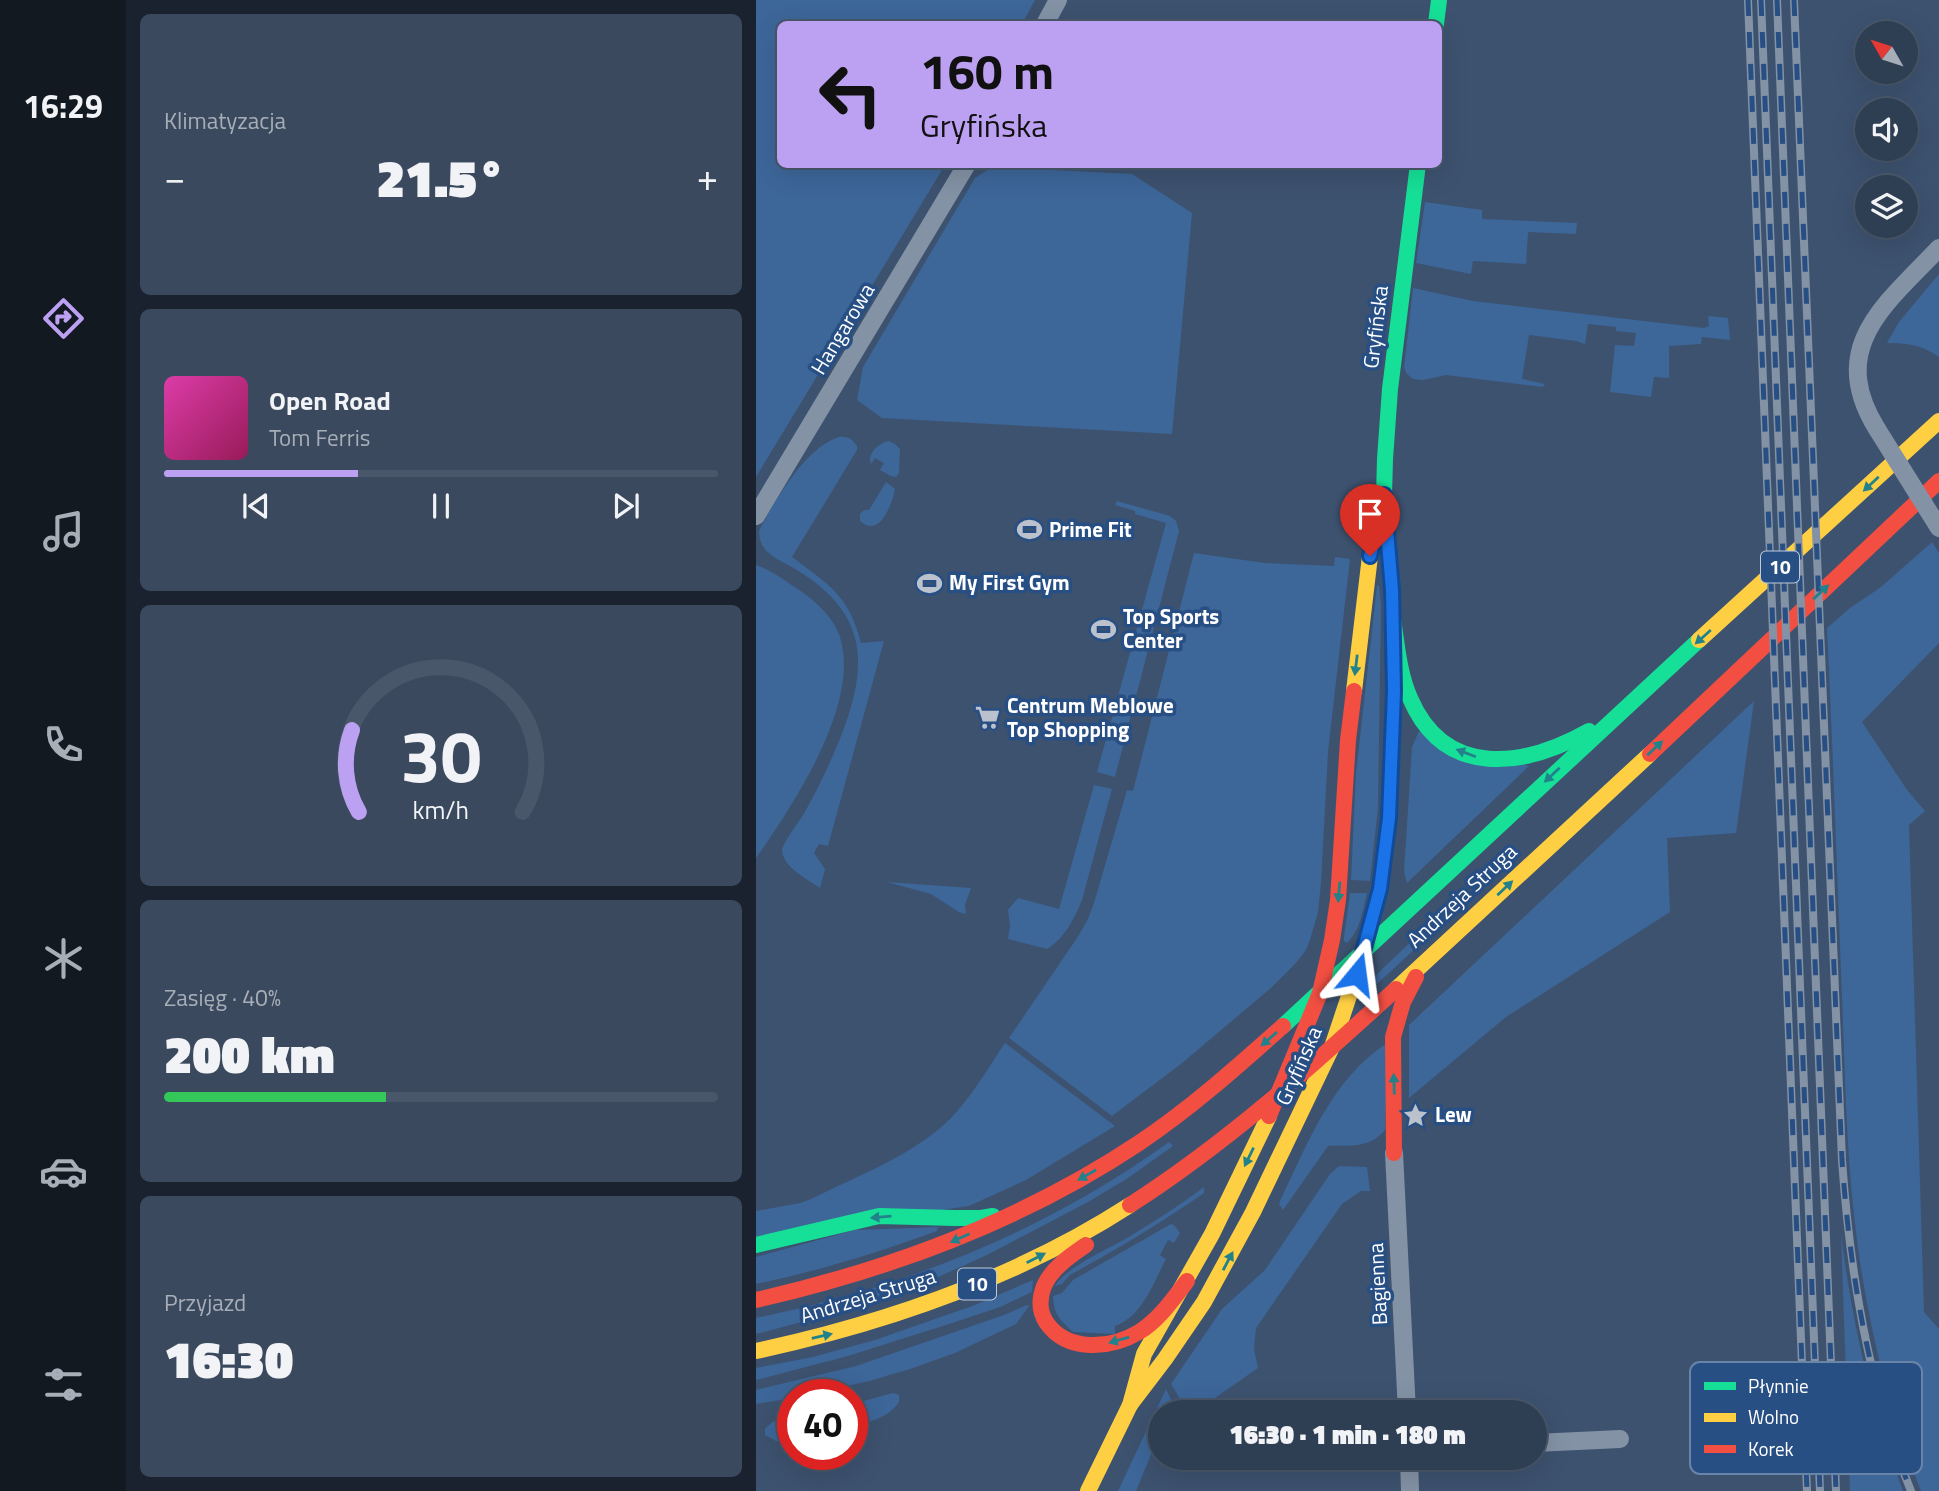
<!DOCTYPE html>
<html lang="pl">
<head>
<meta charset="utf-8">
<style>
	body { margin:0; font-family:"Titillium Web",sans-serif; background:#3a495d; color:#f1f3f6; height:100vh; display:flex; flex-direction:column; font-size:26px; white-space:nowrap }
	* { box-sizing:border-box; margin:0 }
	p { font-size:23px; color:#a7aeb8 }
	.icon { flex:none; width:38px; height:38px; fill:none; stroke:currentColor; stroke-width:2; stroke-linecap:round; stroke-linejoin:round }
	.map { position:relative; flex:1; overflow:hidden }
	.side { display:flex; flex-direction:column; gap:14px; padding:14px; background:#19222e; width:630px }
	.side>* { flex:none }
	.banner { position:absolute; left:21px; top:21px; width:665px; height:147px; border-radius:10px; box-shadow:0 7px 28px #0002,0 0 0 2px #49576a; background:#bca0f2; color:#111; overflow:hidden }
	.needle { width:46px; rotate:309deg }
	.buttons { position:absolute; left:1099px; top:21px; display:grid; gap:14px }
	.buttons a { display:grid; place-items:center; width:63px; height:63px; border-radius:50%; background:#2e3e53; box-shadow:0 7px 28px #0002,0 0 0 2px #49576a; font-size:35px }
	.speed { position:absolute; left:21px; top:1379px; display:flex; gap:14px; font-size:35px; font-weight:700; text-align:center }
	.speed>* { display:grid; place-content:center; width:91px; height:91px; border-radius:50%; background:#2e3e53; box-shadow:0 7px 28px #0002,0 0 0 2px #49576a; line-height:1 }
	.speed .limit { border:10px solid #d22; background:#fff; color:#111 }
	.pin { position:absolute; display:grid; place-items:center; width:60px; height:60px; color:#fff; margin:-72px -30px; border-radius:50% 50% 50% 0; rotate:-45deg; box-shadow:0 0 7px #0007 }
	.pin .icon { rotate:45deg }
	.me { position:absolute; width:77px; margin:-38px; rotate:16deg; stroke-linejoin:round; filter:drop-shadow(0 0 5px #0008) }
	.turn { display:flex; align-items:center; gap:24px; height:147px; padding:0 28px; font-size:32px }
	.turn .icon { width:91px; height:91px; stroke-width:2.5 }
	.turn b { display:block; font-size:49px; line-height:60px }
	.big { font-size:52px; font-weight:800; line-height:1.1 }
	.side .widget { flex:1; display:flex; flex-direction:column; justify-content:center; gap:10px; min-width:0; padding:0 24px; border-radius:10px; background:#3a495d }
	.side .dial { align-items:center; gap:0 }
	.dial svg { height:182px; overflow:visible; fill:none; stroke:#49576a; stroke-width:7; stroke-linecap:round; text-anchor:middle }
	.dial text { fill:#f1f3f6; stroke:none }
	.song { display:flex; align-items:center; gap:21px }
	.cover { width:84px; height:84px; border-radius:10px; background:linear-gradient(135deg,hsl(320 70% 55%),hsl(330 70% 35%)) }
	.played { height:7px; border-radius:4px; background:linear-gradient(90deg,#bca0f2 35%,#49576a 35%) }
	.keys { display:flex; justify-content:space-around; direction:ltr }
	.heat { display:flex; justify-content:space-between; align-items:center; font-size:38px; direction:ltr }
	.charge { height:10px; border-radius:5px; background:linear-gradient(90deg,#34c759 40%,#49576a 0) }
	.trip { position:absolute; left:392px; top:1400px; width:399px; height:70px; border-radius:35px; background:#2e3e53; box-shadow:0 7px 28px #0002,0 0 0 2px #49576a; font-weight:800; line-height:70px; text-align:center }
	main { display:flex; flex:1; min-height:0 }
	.menu { display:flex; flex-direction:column; width:126px; justify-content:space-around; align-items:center; background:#121921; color:#a7aeb8 }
	.menu .icon { width:49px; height:49px }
	.menu .selected { color:#bca0f2 }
	.menu b { font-size:32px; color:#f1f3f6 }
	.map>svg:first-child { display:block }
	.green { fill:#3d6699 }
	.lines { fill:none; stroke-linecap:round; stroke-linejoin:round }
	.street { stroke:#8392a5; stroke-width:18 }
	.fast { stroke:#16e098; stroke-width:16 }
	.slow { stroke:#ffcf43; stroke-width:16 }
	.jam { stroke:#f24e42; stroke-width:16 }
	.rail-casing { stroke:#8392a5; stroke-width:8 }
	.rail { stroke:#284f84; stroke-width:5; stroke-dasharray:16; stroke-linecap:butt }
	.street-bridge { stroke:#8392a5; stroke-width:18 }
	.oneway { fill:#22828b }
	.route-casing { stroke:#114b97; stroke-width:18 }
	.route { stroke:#1a73e8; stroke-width:12 }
	.labels { text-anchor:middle; stroke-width:7; stroke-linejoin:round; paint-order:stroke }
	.shield { fill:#284f84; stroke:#becada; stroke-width:2 }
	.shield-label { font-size:19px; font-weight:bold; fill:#fff }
	.street-label { font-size:21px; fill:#fff; stroke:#284f84 }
	.poi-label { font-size:21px; font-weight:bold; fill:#fff; stroke:#284f84; text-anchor:start }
	.key { fill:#284f84; stroke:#6884a9; stroke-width:2 }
	.key-label { font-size:19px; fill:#fff }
</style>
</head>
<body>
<main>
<nav class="menu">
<b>16:29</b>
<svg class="icon selected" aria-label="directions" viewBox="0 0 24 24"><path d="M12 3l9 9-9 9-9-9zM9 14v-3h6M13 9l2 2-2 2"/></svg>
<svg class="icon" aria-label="music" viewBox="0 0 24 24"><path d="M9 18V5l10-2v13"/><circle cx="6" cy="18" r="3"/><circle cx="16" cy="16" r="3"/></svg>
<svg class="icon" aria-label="phone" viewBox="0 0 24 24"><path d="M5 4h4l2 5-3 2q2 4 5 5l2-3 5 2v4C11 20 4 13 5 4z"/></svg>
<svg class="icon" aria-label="climate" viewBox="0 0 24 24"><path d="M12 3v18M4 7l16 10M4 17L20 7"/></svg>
<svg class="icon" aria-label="car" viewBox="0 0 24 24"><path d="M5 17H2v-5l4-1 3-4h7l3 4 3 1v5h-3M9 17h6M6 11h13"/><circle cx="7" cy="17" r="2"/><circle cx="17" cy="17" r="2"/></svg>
<svg class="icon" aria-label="filters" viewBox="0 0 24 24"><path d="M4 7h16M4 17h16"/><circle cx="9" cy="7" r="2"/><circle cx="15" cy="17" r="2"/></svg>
</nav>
<section class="side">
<div class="widget"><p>Klimatyzacja</p>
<div class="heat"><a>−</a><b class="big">21.5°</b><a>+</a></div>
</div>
<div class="widget">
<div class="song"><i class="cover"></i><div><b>Open Road</b><p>Tom Ferris</p></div></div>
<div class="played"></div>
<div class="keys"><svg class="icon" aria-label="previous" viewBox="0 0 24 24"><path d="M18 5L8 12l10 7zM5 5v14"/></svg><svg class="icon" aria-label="pause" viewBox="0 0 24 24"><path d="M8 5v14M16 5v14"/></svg><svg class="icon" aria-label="next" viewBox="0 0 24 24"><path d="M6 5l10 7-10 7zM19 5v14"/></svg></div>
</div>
<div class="widget dial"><svg viewBox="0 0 100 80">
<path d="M14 69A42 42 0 1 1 86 69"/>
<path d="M14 69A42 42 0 0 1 11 33" stroke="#bca0f2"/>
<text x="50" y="56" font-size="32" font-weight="700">30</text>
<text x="50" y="72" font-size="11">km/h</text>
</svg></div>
<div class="widget"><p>Zasięg · 40%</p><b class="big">200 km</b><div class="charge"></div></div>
<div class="widget"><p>Przyjazd</p><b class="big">16:30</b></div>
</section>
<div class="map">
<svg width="1183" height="1491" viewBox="0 0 1183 1491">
	<rect width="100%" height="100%" fill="#3d526f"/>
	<g class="green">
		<path d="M0 0H279L266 24H24V164L189 165 0 477Z"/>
		<path d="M236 167 376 174 436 213 416 434 126 418 101 400 107 367 219 178Z"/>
		<path d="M669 202 726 210V219L821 223 820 234 772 232 770 264 717 261 715 274 660 263Z"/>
		<path d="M1183 274V357C1166 345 1151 343 1131 343L1143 322Z"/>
		<path d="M657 288 717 301 948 328 953 326 952 316 972 318 974 340 946 337 945 344 913 346V378L898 377 895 397 854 392 859 345 878 346 880 333 860 331V327L832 324 829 344 820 341 773 335 766 379 789 384 787 387 690 375 667 380 657 379 651 374 648 368Z"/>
		<path d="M83 437C92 436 96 439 101 446V450L36 557C73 585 93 595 105 643L128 641 72 846 63 844 58 853 69 869 64 888C50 878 26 867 26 849 32 834 44 822 51 808 64 785 75 761 85 736 113 664 112 614 41 570 24 559 3 555 3 531 19 500 50 447 83 437Z"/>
		<path d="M133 441 139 444 144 449 143 473 140 477 135 476 124 470 128 463 119 458 115 464C111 453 123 443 133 441Z"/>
		<path d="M130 482 139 489C136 504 124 539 104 521V514L108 510H113Z"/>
		<path d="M361 501 414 516 420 521 423 531 359 777 341 772 410 523 379 514V511L359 505Z"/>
		<path d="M1176 542 1183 553V643L1106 722 1151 790 1169 811 1153 825 1168 1312 1183 1329V1491H1165C1130 1403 1108 1309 1098 1215 1090 1143 1089 1070 1086 998 1081 875 1077 751 1071 628L1094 608 1125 587Z"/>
		<path d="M438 553 509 563 578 566 579 557 594 559 572 752 565 883 562 912 554 940 550 950 539 964 516 987 425 1064 356 1116 253 1038 323 935 332 919 338 903 371 790 377 791Z"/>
		<path d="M0 565C15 570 29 581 42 589 59 601 77 616 84 637 105 704 37 805 0 858Z"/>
		<path d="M623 585 625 604 622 808 614 881 595 880 600 773 621 586Z"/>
		<path d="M998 701 980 833 911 838 914 912 750 1017 653 1098V1025Z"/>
		<path d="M663 731 773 766 651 883 648 872 656 747Z"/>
		<path d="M338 785 356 789 326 900C319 918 308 939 291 949L252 939 254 926 252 910 262 898 303 909Z"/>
		<path d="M131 882 215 888 209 905 210 914 203 912 175 894Z"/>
		<path d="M594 893H611C607 910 604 931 591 943L588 941V937Z"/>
		<path d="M669 928 675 934 622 983 616 982 617 978Z"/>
		<path d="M249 1043 359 1126 270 1180 213 1206 0 1237V1211L44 1203 55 1199C101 1176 160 1154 195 1118 216 1096 232 1068 249 1043Z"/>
		<path d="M631 1043 629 1130C613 1149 594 1145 572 1146L527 1210 523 1204 524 1201C552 1143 575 1080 631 1043Z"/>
		<path d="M413 1142 417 1146 372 1178 332 1202 229 1256 182 1277 127 1295 87 1311 0 1334V1318C150 1287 288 1232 413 1142Z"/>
		<path d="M583 1166 611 1167 614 1191H605L586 1204 500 1328 498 1349 502 1368 439 1412H432L415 1384 466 1309 509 1270 574 1174Z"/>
		<path d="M448 1187V1193C405 1223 360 1250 314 1275L306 1284 299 1286C309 1268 352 1249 371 1238 397 1222 423 1206 448 1187Z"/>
		<path d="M415 1224 418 1225 424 1233 418 1243 412 1240 404 1255 410 1259C397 1283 387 1316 359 1326V1334L317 1332C304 1319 298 1316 297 1296L306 1293 317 1280Z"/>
		<path d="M182 1227 181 1231C121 1253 62 1271 0 1284V1257L99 1230Z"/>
		<path d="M1085 1234C1096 1323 1115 1407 1147 1491H1094Z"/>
		<path d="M277 1280 276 1292 244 1307 193 1324 92 1356 0 1380V1368L57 1357 119 1340 219 1305Z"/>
		<path d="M271 1305 273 1306 260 1324 199 1353 154 1369 113 1381 52 1395H37V1398L0 1404V1390L100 1366 248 1315Z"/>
		<path d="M410 1389 421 1412H404V1435H403L380 1491H362Z"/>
		<path d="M137 1393 143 1395V1402C131 1419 115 1421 96 1426V1404Z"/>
		<path d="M37 1417V1441H20L9 1435V1429L16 1422Z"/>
	</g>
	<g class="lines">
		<g class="street">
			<path d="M289 24 302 0"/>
			<path d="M1121 429C1070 347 1130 304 1183 248"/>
			<path d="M0 516 211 164"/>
			<path d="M638 1153 651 1412"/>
			<path d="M779 1443 864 1439"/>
			<path d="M653 1458 654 1491"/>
		</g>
		<g class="fast">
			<path d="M680 24 683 0"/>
			<path d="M635 583 628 495 629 459 634 389 662 164"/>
			<path d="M637 619C641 645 643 673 654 698 689 780 769 767 833 731"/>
			<path d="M527 1026 943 640"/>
			<path d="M0 1245 123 1216 198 1218H225L237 1216"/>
		</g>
		<g class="slow">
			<path d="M943 640 1183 421"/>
			<path d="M598 691 614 556 623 519"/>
			<path d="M640 989 894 754"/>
			<path d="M0 1351C130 1323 261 1278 374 1205"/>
			<path d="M374 1405 409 1359 448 1302 497 1212 576 1047 608 951"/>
			<path d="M332 1491 374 1405 388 1354 456 1234 513 1116"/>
		</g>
		<g class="jam">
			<path d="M894 754 1183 481"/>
			<path d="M608 951 624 889 633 818 638 691 635 583"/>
			<path d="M513 1116 564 993 576 940 582 900 592 740 598 691"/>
			<path d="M638 1153 637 1037 647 1002 660 977"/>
			<path d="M374 1205C471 1143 555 1067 640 989"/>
			<path d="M330 1245C314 1256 296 1268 288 1286 283 1299 283 1311 290 1322 311 1353 355 1349 383 1332 403 1320 417 1299 431 1281"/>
			<path d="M0 1300C136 1269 266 1221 383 1143 434 1109 481 1067 527 1026"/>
		</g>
		<defs>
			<g id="rail">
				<path d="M992 0 1051 1491"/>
				<path d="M1005 0 1064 1491"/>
				<path d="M1021 0 1080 1491"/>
				<path d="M1038 0 1086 1160C1094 1273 1112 1385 1155 1491"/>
			</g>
		</defs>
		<use href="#rail" class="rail-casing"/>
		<use href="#rail" class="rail"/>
		<path class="street-bridge" d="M1121 429 1183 528"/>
	</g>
	<defs><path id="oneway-solid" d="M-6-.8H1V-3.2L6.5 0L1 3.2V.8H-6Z" transform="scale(1.75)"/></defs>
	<g class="oneway">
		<use href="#oneway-solid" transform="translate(1115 484) rotate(137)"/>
		<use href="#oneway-solid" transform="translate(1065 592) rotate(-43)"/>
		<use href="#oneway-solid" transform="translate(947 637) rotate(138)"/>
		<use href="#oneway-solid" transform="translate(600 665) rotate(97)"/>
		<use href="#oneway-solid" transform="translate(899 748) rotate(-43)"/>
		<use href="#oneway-solid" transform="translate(710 753) rotate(-159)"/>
		<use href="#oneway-solid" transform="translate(796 775) rotate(137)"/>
		<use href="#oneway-solid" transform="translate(749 888) rotate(-43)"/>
		<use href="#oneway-solid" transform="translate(583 892) rotate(95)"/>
		<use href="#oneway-solid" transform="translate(513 1039) rotate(139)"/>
		<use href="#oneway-solid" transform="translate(638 1084) rotate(-92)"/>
		<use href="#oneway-solid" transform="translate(493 1157) rotate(116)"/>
		<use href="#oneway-solid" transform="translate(331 1175) rotate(150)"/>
		<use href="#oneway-solid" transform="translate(125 1217) rotate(175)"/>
		<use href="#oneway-solid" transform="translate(204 1238) rotate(156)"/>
		<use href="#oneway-solid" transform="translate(280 1258) rotate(-27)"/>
		<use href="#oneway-solid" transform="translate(472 1261) rotate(-62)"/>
		<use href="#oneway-solid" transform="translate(66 1336) rotate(-13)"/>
		<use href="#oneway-solid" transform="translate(363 1340) rotate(164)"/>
	</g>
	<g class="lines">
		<defs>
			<path id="route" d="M601 974 624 889 633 818 638 691 636 590 628 495 614 556"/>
		</defs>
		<use href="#route" class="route-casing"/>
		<use href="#route" class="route"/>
	</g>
	<defs>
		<symbol id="stadium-bare" viewBox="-9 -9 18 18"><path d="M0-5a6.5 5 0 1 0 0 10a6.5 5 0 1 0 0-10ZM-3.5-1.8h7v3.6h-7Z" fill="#bbc2cd" stroke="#284f84" stroke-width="2.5" paint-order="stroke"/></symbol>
		<symbol id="supermarket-bare" viewBox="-9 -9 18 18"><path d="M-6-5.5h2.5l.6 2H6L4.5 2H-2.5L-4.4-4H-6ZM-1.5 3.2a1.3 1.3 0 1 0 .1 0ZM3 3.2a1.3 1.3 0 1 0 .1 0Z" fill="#bbc2cd" stroke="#284f84" stroke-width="2.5" paint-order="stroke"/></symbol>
		<symbol id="sight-bare" viewBox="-9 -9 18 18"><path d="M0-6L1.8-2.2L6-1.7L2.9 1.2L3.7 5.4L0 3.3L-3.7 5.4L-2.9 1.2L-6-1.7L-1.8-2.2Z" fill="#bbc2cd" stroke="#284f84" stroke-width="2.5" paint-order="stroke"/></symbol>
	</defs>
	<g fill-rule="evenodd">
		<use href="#stadium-bare" x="256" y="512" width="35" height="35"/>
		<use href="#stadium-bare" x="156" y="566" width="35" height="35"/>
		<use href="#stadium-bare" x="330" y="612" width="35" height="35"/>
		<use href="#supermarket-bare" x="214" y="700" width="35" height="35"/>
		<use href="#sight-bare" x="642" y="1098" width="35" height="35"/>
	</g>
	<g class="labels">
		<g class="shield">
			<rect x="1005" y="551.5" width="38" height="31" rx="5"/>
			<rect x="202" y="1268.5" width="38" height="31" rx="5"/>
		</g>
		<g class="shield-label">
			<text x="1024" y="574">10</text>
			<text x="221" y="1291">10</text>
		</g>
		<g class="street-label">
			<text transform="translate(620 327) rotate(-83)" y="7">Gryfińska</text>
			<text transform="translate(87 329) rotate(-59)" y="7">Hangarowa</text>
			<text transform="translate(706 896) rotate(-43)" y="7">Andrzeja Struga</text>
			<text transform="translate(543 1066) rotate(-66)" y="7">Gryfińska</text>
			<text transform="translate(622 1284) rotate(-93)" y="7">Bagienna</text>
			<text transform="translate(112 1296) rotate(-17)" y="7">Andrzeja Struga</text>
		</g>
		<g class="poi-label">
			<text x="293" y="537">Prime Fit</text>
			<text x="193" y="590">My First Gym</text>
			<text x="367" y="624">Top Sports<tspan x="367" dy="24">Center</tspan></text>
			<text x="251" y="713">Centrum Meblowe<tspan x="251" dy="24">Top Shopping</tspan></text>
			<text x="679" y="1122">Lew</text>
		</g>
	</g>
	<rect x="934" y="1362" width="232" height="112" rx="10" class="key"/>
	<rect x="948" y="1382" width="32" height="8" fill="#16e098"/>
	<rect x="948" y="1413" width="32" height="9" fill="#ffcf43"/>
	<rect x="948" y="1445" width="32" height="8" fill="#f24e42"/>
	<g class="key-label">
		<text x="992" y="1393">Płynnie</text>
		<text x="992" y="1424">Wolno</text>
		<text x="992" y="1456">Korek</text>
	</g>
</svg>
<div class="buttons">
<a><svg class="needle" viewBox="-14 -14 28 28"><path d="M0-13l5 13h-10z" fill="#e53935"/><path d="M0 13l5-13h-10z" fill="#a7aeb8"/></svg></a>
<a><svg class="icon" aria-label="sound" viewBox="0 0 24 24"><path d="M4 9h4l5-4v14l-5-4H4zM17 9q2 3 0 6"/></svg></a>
<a><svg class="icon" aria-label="layers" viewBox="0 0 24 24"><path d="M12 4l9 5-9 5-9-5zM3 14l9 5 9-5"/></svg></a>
</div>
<div class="speed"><div class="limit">40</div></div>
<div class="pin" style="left:614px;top:556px;background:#d93025"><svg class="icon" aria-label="arrive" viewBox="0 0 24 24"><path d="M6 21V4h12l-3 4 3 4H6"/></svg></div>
<svg class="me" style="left:601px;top:974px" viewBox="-20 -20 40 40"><path d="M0-17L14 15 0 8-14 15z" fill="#1a73e8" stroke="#fff" stroke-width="4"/></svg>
<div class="trip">16:30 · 1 min · 180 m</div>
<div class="banner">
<div class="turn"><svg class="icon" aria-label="left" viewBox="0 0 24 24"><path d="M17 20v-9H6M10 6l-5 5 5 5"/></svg><div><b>160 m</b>Gryfińska</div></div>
</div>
</div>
</main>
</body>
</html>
